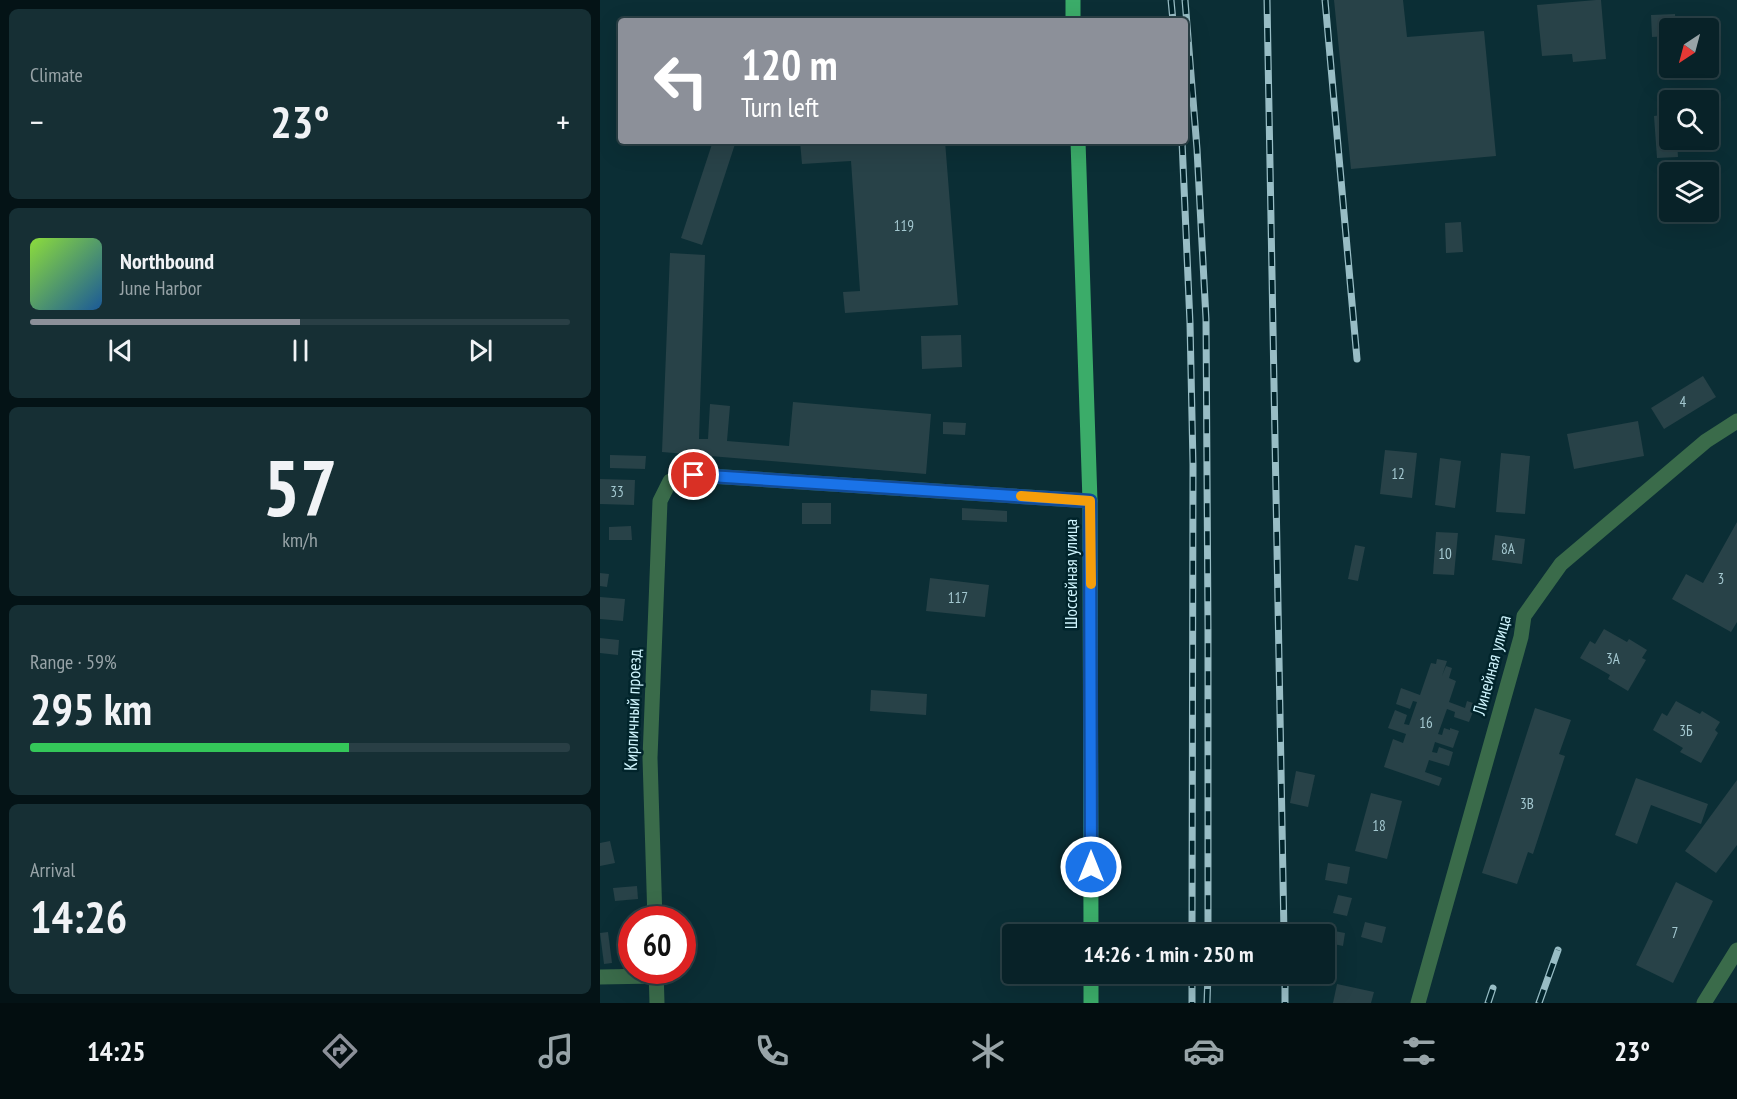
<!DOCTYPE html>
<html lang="en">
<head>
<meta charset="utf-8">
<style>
	body { margin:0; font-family:"PT Sans Narrow",sans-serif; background:#162f34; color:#f1f3f6; height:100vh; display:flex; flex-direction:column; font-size:22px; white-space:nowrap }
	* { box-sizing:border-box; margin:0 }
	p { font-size:20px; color:#98a4a8 }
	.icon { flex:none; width:33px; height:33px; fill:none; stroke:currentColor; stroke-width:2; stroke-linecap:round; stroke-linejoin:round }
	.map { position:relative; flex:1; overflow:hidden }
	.sheet { display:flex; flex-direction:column; gap:9px; padding:9px; background:#041316; width:600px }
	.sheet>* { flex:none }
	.guide { position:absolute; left:18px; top:18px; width:570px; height:126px; border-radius:6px; box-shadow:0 6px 24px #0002,0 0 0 2px #293f45; background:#8c9099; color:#fff; overflow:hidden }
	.needle { width:39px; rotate:216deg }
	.buttons { position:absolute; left:1059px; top:18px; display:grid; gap:12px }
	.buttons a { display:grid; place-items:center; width:60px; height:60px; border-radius:6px; background:#082228; box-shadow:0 6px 24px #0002,0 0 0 2px #293f45; font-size:30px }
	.speed { position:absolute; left:18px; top:906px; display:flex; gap:12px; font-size:30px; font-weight:700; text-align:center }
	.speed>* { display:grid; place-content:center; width:78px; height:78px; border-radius:50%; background:#082228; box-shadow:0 6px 24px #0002,0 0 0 2px #293f45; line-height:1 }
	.speed .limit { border:9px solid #d22; background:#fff; color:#111 }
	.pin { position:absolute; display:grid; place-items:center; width:51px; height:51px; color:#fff; margin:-26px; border:3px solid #fff; border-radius:50%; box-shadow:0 2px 6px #0007 }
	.me { position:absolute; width:66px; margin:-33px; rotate:0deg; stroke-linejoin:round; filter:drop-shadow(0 0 4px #0008) }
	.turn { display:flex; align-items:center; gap:21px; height:126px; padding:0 24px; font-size:27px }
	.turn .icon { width:78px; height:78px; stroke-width:2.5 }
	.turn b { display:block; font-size:42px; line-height:51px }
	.big { font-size:45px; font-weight:600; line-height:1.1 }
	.sheet .tile { flex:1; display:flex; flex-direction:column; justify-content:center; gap:9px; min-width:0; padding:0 21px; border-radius:9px; background:#162f34 }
	.sheet .dial { align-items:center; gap:0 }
	.dial b { font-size:78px; line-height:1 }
	.song { display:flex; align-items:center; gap:18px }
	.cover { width:72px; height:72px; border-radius:9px; background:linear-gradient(135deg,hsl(90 70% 55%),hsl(210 70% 35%)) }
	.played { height:6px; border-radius:3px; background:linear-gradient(90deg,#8c9099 50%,#293f45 50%) }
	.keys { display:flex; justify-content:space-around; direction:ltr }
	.heat { display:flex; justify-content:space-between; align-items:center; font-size:33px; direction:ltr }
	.charge { height:9px; border-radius:4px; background:linear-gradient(90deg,#34c759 59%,#293f45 0) }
	.trip { position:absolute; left:402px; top:924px; width:333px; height:60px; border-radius:6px; background:#082228; box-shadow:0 6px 24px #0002,0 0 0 2px #293f45; font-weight:600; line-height:60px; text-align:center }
	.menu { display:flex; height:96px; justify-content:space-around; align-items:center; background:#030e10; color:#98a4a8 }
	.menu .icon { width:42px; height:42px }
	.menu .selected { color:#8c9099 }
	.menu b { font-size:27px; color:#f1f3f6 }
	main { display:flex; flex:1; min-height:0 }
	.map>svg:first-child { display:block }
	.building { fill:#284248 }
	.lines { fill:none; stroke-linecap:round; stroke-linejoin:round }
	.minor { stroke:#3a6b4a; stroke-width:15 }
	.major { stroke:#3bac69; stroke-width:15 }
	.rail-casing { stroke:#98bdc5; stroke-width:7 }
	.rail { stroke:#01242b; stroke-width:4.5; stroke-dasharray:14; stroke-linecap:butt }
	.route-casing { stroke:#114b97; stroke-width:15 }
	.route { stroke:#1a73e8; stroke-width:10 }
	.slow { stroke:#f59e0b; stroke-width:10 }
	.labels { text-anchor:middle; stroke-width:5; stroke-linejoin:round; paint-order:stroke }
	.number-label { font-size:15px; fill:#a4c8d0 }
	.street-label { font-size:18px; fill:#cef4fd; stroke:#01242b }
</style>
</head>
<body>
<main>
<section class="sheet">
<div class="tile"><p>Climate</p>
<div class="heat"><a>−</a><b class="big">23°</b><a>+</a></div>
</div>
<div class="tile">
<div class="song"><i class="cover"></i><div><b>Northbound</b><p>June Harbor</p></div></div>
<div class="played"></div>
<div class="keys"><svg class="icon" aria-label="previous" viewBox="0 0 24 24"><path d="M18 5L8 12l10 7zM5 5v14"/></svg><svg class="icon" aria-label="pause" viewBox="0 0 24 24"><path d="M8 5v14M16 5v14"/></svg><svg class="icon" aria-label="next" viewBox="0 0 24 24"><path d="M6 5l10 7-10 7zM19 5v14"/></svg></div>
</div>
<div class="tile dial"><b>57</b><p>km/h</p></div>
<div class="tile"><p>Range · 59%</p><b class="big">295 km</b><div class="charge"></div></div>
<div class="tile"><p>Arrival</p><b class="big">14:26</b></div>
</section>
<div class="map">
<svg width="1137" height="1003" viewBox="0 0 1137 1003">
	<rect width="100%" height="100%" fill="#0b2e35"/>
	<g class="building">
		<path d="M734 0H803L807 37 884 31 896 156 751 169Z"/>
		<path d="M996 0H1001L1006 59 973 62 972 54 942 56 937 5Z"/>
		<path d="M1075 14 1076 28H1070V36L1052 37 1051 15Z"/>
		<path d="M1070 114V140H1077L1078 157 1057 158 1054 116Z"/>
		<path d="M113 141H136L102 245 81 238Z"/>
		<path d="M200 141H345L358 305 245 313 243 292 260 291 251 161 202 164Z"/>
		<path d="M861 222 863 252 846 253 845 223Z"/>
		<path d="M70 253 105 255 99 439H108L110 404 130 406 127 441 189 446 193 402 331 414 326 474 62 452Z"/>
		<path d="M361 335 362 367 322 369 321 336Z"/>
		<path d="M1103 376 1116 397 1064 429 1051 408Z"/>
		<path d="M1038 421 1044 456 974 469 967 434Z"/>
		<path d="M343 422 366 423 365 435 343 434Z"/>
		<path d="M785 450 817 453 812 498 780 494Z"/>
		<path d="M901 453 930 456 925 514 896 512Z"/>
		<path d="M10 455 46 456 45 469 10 468Z"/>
		<path d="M840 458 861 461 855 508 835 505Z"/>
		<path d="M0 479 35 480 34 505 0 504Z"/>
		<rect x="202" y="503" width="29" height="21"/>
		<path d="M362 508 407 511V522L362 520Z"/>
		<path d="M1137 522V622L1131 632 1072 599 1086 574 1103 583Z"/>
		<path d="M31 526 32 540H9V527Z"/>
		<path d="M836 532 858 533 854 575 833 574Z"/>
		<path d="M895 535 925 539 922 564 892 560Z"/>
		<path d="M755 545 765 547 758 581 748 579Z"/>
		<path d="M0 573 9 574 7 587 0 586Z"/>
		<path d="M330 578 389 585 385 617 326 611Z"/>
		<path d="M0 597 25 599 23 621 0 619Z"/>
		<path d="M1004 629 1027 642 1029 639 1047 650 1042 658 1046 660 1028 691 1008 679 1010 675 980 658 990 641 995 644Z"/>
		<path d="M0 638 19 640 18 655 0 653Z"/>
		<path d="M837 659 847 661 842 676 846 666 852 668 849 678 856 681 849 702 865 708 867 701 876 704 869 722 854 717 855 712 847 709 838 734 842 735 844 728 850 730V728L859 731 853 748 835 742 832 752 837 753 839 747 853 752 849 766 829 760 825 772 842 778 839 786 784 767 793 739 803 743 806 734 788 728 795 710 807 715 804 724 809 725 817 702 813 701 810 709 796 704 801 688 820 695 831 663 836 664Z"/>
		<path d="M271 690 327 694 326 715 270 711Z"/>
		<path d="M1076 701 1100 714 1102 711 1120 722 1115 730 1118 733 1101 763 1080 752 1083 748 1053 730 1062 713 1067 716Z"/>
		<path d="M935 708 971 720 959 754 965 756 933 854 928 852 917 884 882 873Z"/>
		<path d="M696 771 715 775 708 807 690 803Z"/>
		<path d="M1036 778 1108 804 1101 824 1051 805 1037 844 1015 835Z"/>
		<path d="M1137 780V845L1116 873 1085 851Z"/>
		<path d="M771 793 802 801 787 859 755 851Z"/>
		<path d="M10 841 15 863 0 866V843Z"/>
		<path d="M728 863 750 867 747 884 725 880Z"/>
		<path d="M1076 882 1113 901 1073 983 1036 965Z"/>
		<path d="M37 886 38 899 15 901 13 888Z"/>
		<path d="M738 895 752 898 747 916 733 913Z"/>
		<path d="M765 922 786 927 782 943 761 937Z"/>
		<path d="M724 929 745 933 743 946 724 942Z"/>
		<path d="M8 932 12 963 4 964 0 933Z"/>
		<path d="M737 984 774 992 771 1003H733Z"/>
	</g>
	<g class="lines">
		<g class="minor">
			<path d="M55 920 50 758 60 501 70 481 94 475 490 501"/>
			<path d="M56 970 57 1003"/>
			<path d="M0 977 56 976"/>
			<path d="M818 1003 921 637 924 616 961 564 1106 441 1137 421"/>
			<path d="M1104 1003 1137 950"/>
		</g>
		<g class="major">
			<path d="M473 0V21"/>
			<path d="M478 141 490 501 491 934"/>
			<path d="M491 974V1003"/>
		</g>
		<defs>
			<g id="rail">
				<path d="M571 0 573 21"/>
				<path d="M585 0 597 149 606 319 608 629V934"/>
				<path d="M667 0 684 934"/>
				<path d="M725 0 757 359"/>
				<path d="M582 141 590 323 593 465 592 934"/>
				<path d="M592 974V1003"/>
				<path d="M685 974V1003"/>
				<path d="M607 1003 608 974"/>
				<path d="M888 1003 893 988"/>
				<path d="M939 1003 958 950"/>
			</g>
		</defs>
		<use href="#rail" class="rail-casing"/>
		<use href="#rail" class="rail"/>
	</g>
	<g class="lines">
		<defs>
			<path id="route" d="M94 475 490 501 491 867"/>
		</defs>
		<use href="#route" class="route-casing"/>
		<use href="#route" class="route"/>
		<path class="slow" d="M421 496 490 501 491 584"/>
	</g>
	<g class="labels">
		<g class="number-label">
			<text x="304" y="231">119</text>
			<text x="1083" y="407">4</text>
			<text x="798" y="479">12</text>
			<text x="17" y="497">33</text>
			<text x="908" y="554">8А</text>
			<text x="845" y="559">10</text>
			<text x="1121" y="584">3</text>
			<text x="358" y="603">117</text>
			<text x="1013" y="664">3А</text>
			<text x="826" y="728">16</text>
			<text x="1086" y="736">3Б</text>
			<text x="927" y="809">3В</text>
			<text x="779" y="831">18</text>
			<text x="1075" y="938">7</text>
		</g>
		<g class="street-label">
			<text transform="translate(471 574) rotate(-90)" y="6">Шоссейная улица</text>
			<text transform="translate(892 665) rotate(-75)" y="6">Линейная улица</text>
			<text transform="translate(33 710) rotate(-88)" y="6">Кирпичный проезд</text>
		</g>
	</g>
</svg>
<div class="buttons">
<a><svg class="needle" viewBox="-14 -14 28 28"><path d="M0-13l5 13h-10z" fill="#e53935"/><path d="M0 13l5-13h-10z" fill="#98a4a8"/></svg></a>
<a><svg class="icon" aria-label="search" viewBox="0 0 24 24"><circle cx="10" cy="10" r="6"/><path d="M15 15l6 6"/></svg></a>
<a><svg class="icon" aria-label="layers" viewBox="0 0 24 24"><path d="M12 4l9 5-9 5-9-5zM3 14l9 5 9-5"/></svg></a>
</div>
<div class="speed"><div class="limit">60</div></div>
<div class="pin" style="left:94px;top:475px;background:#d93025"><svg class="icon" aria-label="arrive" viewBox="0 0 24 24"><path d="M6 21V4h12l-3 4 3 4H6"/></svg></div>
<svg class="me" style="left:491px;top:867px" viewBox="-20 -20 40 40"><circle r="17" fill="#1a73e8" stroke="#fff" stroke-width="3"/><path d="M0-11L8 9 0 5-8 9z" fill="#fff"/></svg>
<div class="trip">14:26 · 1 min · 250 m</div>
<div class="guide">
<div class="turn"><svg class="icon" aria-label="left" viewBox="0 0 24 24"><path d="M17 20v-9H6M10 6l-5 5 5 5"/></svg><div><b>120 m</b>Turn left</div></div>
</div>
</div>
</main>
<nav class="menu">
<b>14:25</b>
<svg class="icon selected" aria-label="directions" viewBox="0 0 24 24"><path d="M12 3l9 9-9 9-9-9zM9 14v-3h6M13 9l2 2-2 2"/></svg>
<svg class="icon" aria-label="music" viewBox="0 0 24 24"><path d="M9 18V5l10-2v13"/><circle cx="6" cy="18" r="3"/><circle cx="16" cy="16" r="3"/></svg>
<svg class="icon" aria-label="phone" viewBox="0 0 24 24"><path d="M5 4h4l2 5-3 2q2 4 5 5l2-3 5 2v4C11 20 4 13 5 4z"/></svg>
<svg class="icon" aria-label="climate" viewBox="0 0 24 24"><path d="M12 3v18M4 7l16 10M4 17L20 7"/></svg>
<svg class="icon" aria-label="car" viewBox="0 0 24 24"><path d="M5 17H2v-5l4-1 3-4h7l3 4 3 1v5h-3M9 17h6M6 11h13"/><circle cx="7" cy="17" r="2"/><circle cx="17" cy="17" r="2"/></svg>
<svg class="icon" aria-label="filters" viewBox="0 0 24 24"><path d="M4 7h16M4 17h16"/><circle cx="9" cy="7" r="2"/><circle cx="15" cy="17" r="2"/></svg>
<b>23°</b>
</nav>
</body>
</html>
